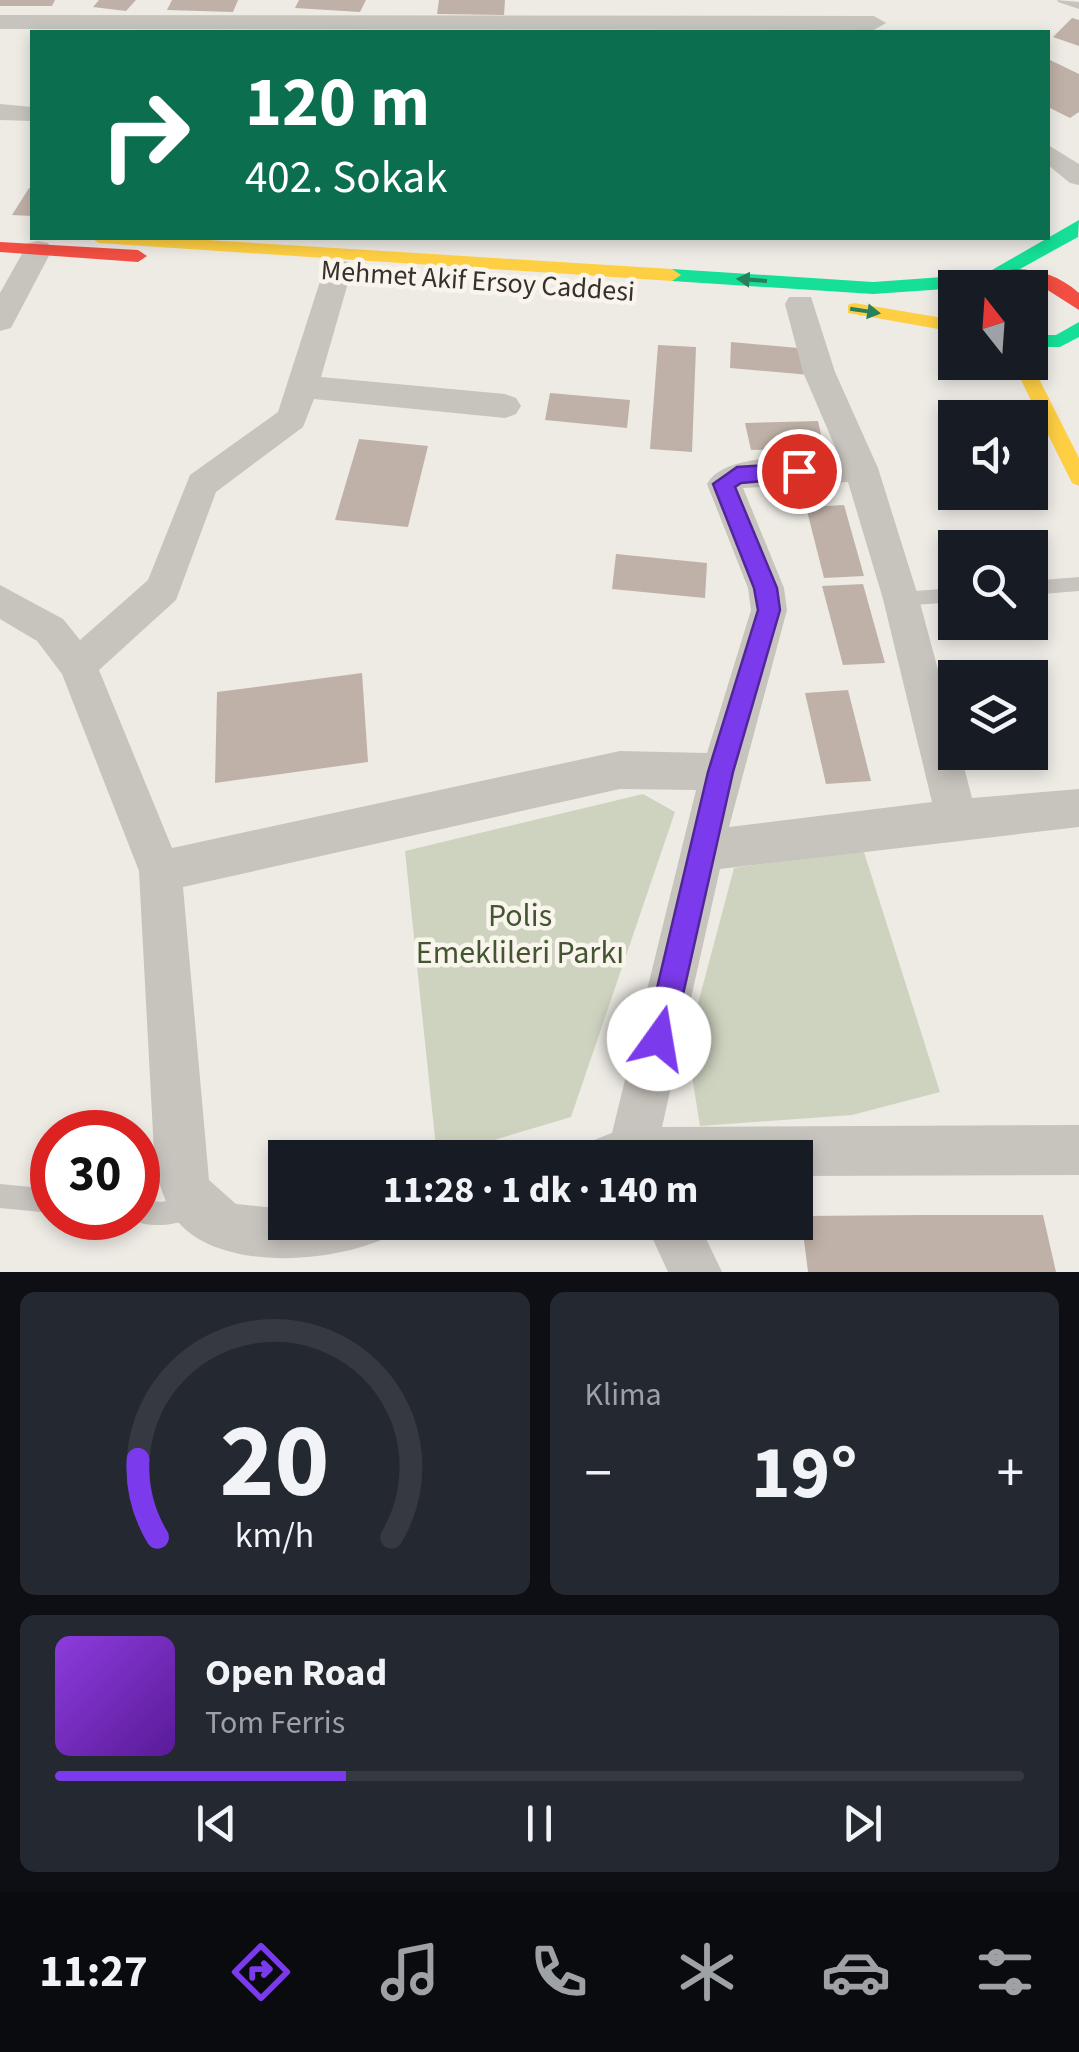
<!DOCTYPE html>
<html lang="tr">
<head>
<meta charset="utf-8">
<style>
	body { margin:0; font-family:"Source Sans 3",sans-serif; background:#242831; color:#f1f3f6; height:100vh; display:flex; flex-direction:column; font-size:38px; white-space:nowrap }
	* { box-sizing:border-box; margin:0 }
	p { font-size:32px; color:#9ea1a6 }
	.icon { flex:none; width:55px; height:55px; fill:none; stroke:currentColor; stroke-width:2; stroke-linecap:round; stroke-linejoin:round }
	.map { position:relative; height:1272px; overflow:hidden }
	.details { display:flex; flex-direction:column; gap:20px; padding:20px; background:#0d0f14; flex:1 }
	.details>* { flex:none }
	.banner { position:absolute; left:30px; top:30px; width:1020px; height:210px; border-radius:0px; box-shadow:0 5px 15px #0003; background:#0b6e4f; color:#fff; overflow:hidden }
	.needle { width:65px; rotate:343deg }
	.tools { position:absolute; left:938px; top:270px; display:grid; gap:20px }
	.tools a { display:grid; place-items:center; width:110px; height:110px; border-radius:0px; background:#171b24; box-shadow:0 5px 15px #0003; font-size:50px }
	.speed { position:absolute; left:30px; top:1110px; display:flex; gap:20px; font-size:50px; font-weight:700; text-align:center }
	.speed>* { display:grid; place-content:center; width:130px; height:130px; border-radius:50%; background:#171b24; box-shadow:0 5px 15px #0003; line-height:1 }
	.speed .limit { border:15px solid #d22; background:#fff; color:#111 }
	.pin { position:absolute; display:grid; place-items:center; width:85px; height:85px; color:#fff; margin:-42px; border:5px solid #fff; border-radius:50%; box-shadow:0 2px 10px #0007 }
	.me { position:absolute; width:110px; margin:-55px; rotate:13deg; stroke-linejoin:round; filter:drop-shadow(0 0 8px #0008) }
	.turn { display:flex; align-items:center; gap:35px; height:210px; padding:0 50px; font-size:45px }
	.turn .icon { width:130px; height:130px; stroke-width:2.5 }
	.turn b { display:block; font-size:70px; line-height:85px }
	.big { font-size:75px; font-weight:700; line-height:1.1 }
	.details .widget { flex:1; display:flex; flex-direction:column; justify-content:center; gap:15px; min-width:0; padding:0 35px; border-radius:15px; background:#242831 }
	.details .dial { align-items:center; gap:0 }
	.dial svg { height:260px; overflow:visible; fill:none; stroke:#363941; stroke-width:7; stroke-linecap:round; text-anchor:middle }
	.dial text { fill:#f1f3f6; stroke:none }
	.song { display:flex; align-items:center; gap:30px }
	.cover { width:120px; height:120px; border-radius:15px; background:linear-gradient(135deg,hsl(270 70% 55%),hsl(270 70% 35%)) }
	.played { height:10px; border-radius:5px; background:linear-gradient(90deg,#7c3aed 30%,#363941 30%) }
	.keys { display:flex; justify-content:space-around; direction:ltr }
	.heat { display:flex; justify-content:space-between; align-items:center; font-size:55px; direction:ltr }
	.details .tiles { flex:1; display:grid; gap:20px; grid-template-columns:1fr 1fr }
	.widget:last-child { grid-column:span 2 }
	.trip { position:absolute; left:268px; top:1140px; width:545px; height:100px; border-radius:0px; background:#171b24; box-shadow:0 5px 15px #0003; font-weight:700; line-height:100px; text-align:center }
	.tabs { display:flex; height:160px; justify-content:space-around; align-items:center; background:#090b0e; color:#9ea1a6 }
	.tabs .icon { width:70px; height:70px }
	.tabs .on { color:#7c3aed }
	.tabs b { font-size:45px; color:#f1f3f6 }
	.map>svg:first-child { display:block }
	.green { fill:#ced3c0 }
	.building { fill:#c0b1a8 }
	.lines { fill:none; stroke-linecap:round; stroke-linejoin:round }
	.lane { fill:#c7c3bd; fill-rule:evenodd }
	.street { fill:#c7c3bd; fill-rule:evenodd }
	.fast { fill:#16e098; fill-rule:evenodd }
	.slow { fill:#ffcf43; fill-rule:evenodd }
	.jam { fill:#f24e42; fill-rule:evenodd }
	.oneway { fill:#29805c }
	.route { fill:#7c3aed; stroke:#51269a; stroke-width:2.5 }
	.labels { text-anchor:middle; stroke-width:9; stroke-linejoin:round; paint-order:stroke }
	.far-street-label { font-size:28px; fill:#38312b; stroke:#f9f5ed }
	.park-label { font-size:32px; fill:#445531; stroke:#f9f5ed }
</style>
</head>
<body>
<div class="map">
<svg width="1079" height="1272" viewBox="0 0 1079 1272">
	<rect width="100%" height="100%" fill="#eeebe5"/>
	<g class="green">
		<path d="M643 794 675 812 571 1117 437 1157 405 851Z"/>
		<path d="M863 849 940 1092 852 1115 700 1126 687 1045 734 868Z"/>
	</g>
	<g class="building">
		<path d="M0 0H55L52 6H0Z"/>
		<path d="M99 0H136L126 11 93 7Z"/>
		<path d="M172 0H238L233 12 167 10Z"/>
		<path d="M299 0H366L360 12 295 8Z"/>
		<path d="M439 0H505L504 15 437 14Z"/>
		<path d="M1072 18 1079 20V46L1053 37Z"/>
		<path d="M1048 59 1079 74V112L1070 118 1048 107Z"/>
		<path d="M29 188H32V216L12 215Z"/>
		<path d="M731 342 810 349V375L730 368Z"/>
		<path d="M658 345 696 347 692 452 650 449Z"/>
		<path d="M550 393 630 400 627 428 545 420Z"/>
		<path d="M818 421 824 448 751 450 745 423Z"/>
		<path d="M359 439 428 446 408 527 335 520Z"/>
		<path d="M844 505 864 576 824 578 806 507Z"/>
		<path d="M616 554 707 563 705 598 612 589Z"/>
		<path d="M863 584 885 663 843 665 822 586Z"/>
		<path d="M362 673 368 762 215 783 217 692Z"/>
		<path d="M848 690 871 781 826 784 805 693Z"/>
		<path d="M922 1215H1043L1056 1272H808L801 1216Z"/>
	</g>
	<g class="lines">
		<g class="lane">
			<path d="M1057 0 1079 2V9L1058 2Z"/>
			<path d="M1079 577V591L1030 595V581Z"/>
			<path d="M955 588V602L901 606 895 604 892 599 895 594 901 592Z"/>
			<path d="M0 1184 52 1189V1213L0 1208Z"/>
			<path d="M191 1196 199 1200 203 1208 199 1216C177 1225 149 1230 129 1218H138V1199L161 1202Z"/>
		</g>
		<g class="street">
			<path d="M0 15 874 16 886 23 874 30 0 29Z"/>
			<path d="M0 104 32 107V121L0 120Z"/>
			<path d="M1048 145 1079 164V185L1070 183 1048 165Z"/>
			<path d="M38 241 48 243 52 250 11 328 0 331V293L28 243Z"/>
			<path d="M338 260 348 262 352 269 321 377 505 394 516 398 521 406 516 414 505 418 314 399 303 427 216 492 176 600 99 670 172 848 620 751 707 753 751 610 748 588 707 484C725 451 805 458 839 456L803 372 785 304 789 297H811L835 372 878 468 919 599 955 733V752H960L972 798 1079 789V827L720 869 662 1127 1079 1125V1175L795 1176V1158H587L594 1140 612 1133 696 790 620 789 183 887 209 1180 236 1204 285 1209V1222H388L381 1240C324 1264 210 1272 172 1214 165 1202 160 1185 155 1171L139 871 62 674 37 641 0 619V585L63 619 80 640 148 580 190 475 278 412 324 269 328 262ZM848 482 883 599 932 802 729 827 787 610 784 588 743 488Z"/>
			<path d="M645 1222H698L722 1272H668Z"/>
		</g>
		<g class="fast">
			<path d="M1079 220 1078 237 989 286 873 294 672 281 663 275 672 269 873 282 985 274Z"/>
			<path d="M1079 322V337L1060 347H1030V335H1056Z"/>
		</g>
		<g class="slow">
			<path d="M91 238H176L672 269 681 275 672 281 99 243Z"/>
			<path d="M854 303 955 320V332L848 313V305Z"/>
			<path d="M1030 361 1079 458V486L1072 483 1012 362Z"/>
		</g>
		<g class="jam">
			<path d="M0 242 138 250 147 256 138 262 0 252Z"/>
			<path d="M1013 269C1038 269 1060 276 1079 293V310L1035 282 1013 281 987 287 978 281 981 277Z"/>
		</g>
	</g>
	<defs><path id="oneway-solid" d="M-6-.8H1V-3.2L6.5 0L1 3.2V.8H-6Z" transform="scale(2.5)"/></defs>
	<g class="oneway">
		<use href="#oneway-solid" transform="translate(752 280) rotate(-176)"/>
		<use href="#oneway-solid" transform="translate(865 311) rotate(9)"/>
	</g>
	<path class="route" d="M799 463 809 471 806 477 741 483 735 487 777 588 780 610 733 772 673 1039 669 1049 659 1053 649 1049 645 1039 708 772 758 610 754 588 713 484 737 467Z"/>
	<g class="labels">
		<g class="far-street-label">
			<text transform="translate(478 280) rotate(4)" y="10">Mehmet Akif Ersoy Caddesi</text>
		</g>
		<g class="park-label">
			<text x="520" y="926">Polis<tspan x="520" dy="37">Emeklileri Parkı</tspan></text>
		</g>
	</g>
</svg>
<div class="tools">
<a><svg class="needle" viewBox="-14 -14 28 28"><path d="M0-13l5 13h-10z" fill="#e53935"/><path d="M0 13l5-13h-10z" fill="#9ea1a6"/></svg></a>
<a><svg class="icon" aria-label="sound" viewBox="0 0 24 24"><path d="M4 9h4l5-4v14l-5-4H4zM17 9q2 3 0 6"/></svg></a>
<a><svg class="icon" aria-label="search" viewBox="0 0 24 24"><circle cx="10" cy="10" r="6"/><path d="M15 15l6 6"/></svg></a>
<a><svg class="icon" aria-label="layers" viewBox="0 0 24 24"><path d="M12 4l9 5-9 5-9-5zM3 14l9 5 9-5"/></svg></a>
</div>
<div class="speed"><div class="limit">30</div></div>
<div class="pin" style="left:799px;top:471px;background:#d93025"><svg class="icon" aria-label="arrive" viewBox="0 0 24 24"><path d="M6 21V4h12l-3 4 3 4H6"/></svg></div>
<svg class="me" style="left:659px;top:1039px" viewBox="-20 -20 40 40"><circle r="19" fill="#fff"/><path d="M0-13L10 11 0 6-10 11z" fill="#7c3aed"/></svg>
<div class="trip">11:28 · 1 dk · 140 m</div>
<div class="banner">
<div class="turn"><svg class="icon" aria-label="right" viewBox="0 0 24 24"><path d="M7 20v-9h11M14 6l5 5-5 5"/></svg><div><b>120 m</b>402. Sokak</div></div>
</div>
</div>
<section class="details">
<div class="tiles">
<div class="widget dial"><svg viewBox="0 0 100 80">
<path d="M14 69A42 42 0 1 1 86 69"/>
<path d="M14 69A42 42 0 0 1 8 45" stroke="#7c3aed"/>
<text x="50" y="56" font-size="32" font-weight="700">20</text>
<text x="50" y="72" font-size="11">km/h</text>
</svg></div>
<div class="widget"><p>Klima</p>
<div class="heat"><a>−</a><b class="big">19°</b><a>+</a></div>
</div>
<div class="widget">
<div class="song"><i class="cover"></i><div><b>Open Road</b><p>Tom Ferris</p></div></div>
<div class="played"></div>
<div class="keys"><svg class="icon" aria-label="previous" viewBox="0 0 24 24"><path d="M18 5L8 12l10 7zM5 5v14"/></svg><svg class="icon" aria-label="pause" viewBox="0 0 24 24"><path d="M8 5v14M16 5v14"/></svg><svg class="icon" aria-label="next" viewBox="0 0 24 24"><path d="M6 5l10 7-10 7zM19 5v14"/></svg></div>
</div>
</div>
</section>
<nav class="tabs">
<b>11:27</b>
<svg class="icon on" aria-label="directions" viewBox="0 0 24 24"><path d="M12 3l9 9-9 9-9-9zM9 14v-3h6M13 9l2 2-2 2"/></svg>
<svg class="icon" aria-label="music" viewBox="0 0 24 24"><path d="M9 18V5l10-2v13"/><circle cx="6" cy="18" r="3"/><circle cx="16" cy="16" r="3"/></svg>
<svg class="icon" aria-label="phone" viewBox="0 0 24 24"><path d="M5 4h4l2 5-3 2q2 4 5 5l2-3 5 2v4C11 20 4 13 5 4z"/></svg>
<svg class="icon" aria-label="climate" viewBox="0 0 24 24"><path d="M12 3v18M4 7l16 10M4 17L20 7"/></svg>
<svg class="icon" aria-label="car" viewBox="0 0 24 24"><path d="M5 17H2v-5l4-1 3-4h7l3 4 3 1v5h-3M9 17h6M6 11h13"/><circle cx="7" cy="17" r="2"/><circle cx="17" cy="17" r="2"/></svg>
<svg class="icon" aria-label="filters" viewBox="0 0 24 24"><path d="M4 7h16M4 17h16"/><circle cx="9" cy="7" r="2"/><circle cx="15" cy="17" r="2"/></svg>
</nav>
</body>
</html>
